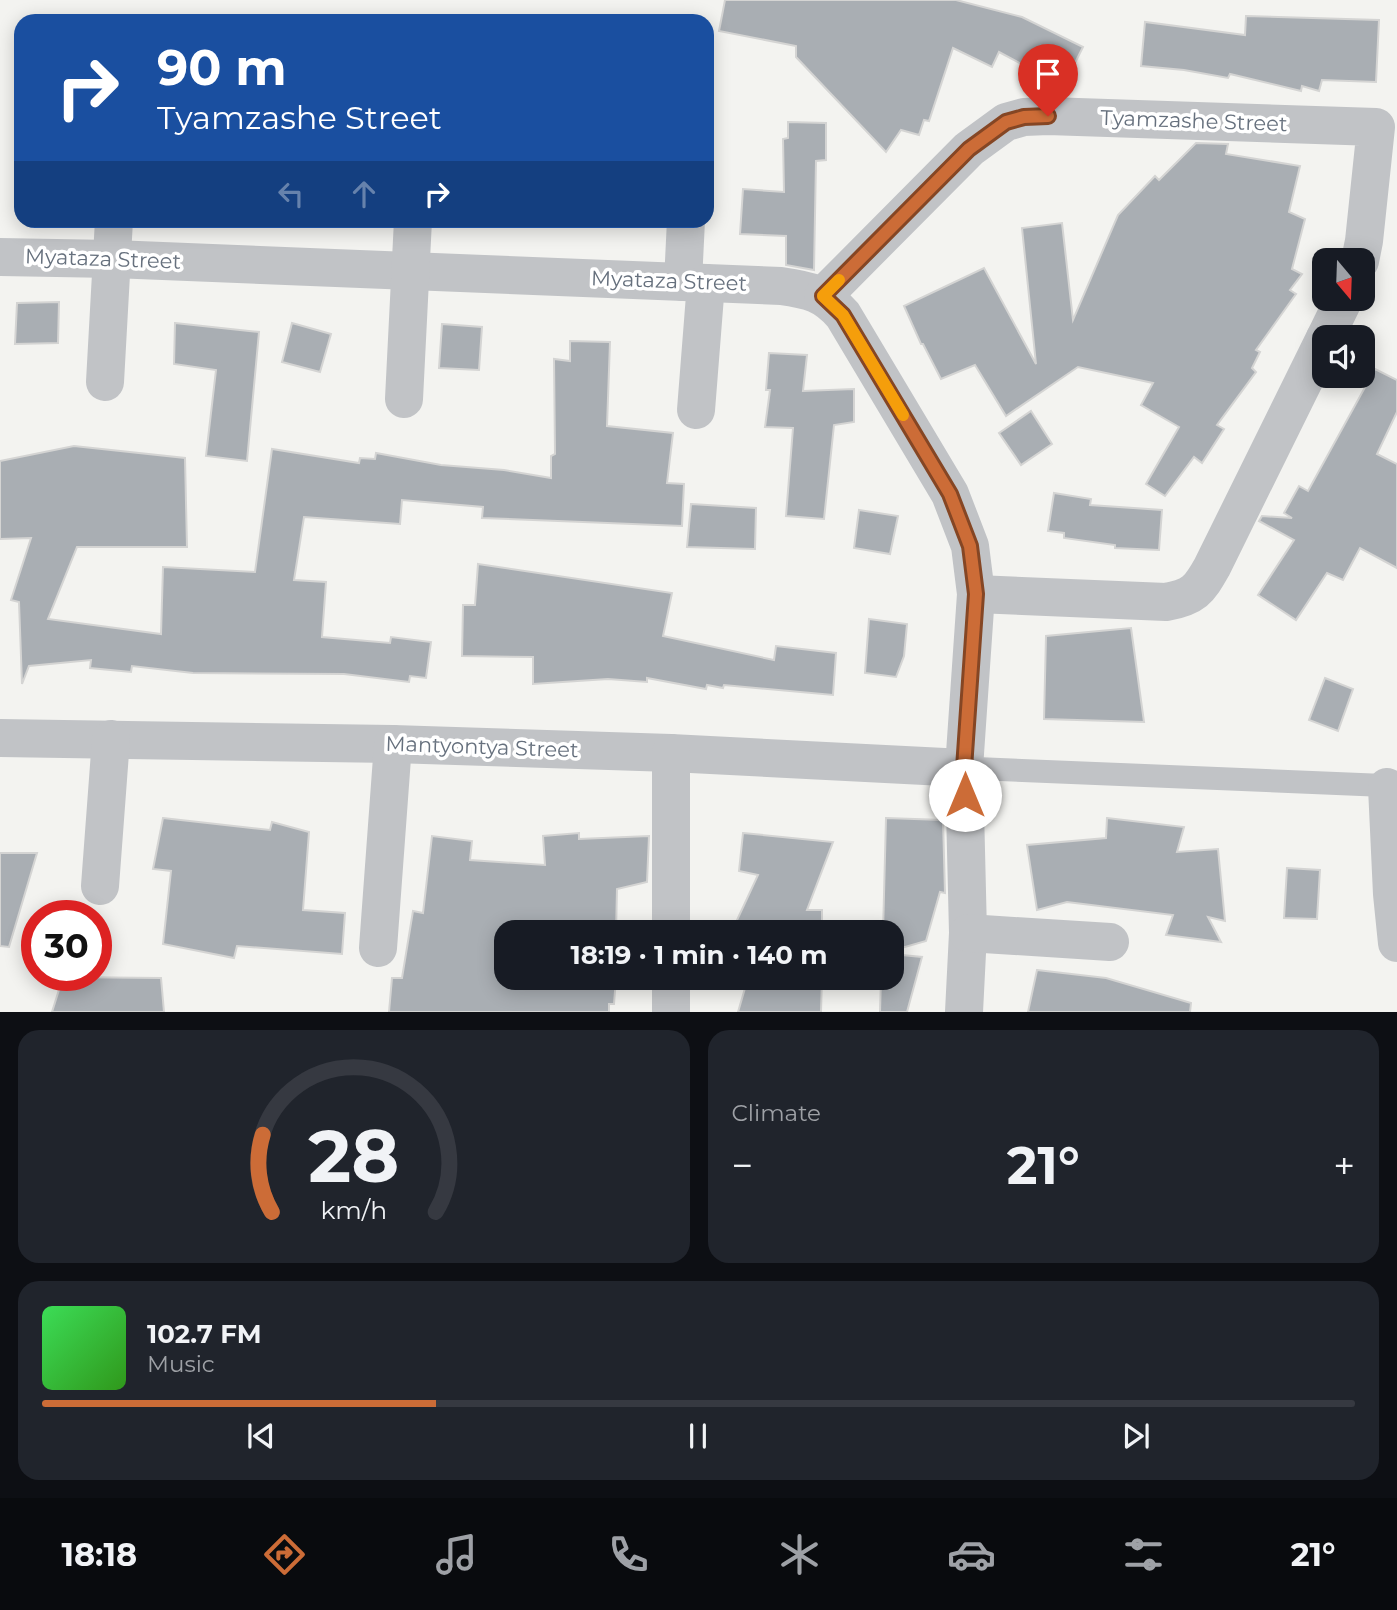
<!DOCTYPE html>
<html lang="en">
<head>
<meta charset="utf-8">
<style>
	body { margin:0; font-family:Montserrat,sans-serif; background:#20242c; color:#f1f3f6; height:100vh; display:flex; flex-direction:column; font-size:26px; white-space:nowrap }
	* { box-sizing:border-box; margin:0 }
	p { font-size:23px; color:#9ea1a6 }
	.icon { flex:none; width:38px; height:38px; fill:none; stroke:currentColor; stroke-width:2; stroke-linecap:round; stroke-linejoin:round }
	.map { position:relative; height:1012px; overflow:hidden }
	.sheet { display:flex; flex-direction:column; gap:18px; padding:18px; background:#0d0f14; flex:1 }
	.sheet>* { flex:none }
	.banner { position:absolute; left:14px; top:14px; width:700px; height:214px; border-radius:21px; box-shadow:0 4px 18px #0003; background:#1a4fa0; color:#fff; overflow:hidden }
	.needle { width:46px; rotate:161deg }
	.buttons { position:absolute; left:1312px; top:248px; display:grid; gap:14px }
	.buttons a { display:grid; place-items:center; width:63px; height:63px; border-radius:14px; background:#171b24; box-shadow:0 4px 18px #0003; font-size:35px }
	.speed { position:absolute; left:21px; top:900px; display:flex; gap:14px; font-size:35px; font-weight:700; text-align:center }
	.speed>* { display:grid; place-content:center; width:91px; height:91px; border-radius:50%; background:#171b24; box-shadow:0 4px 18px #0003; line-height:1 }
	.speed .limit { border:10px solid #d22; background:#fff; color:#111 }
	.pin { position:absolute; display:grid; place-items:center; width:60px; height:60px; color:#fff; margin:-72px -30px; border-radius:50% 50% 50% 0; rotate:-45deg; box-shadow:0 0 7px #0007 }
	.pin .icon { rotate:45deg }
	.me { position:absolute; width:77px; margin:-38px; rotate:0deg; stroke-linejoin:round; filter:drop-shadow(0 0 5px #0008) }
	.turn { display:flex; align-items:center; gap:24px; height:147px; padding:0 28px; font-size:32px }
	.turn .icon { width:91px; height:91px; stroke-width:2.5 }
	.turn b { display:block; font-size:49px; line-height:60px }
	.lanes { display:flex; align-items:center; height:66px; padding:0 28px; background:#0003; justify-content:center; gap:35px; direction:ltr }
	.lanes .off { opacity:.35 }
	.big { font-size:52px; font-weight:700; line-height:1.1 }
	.sheet .widget { flex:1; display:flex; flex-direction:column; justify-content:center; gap:10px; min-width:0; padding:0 24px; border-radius:21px; background:#20242c }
	.sheet .dial { align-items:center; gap:0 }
	.dial svg { height:182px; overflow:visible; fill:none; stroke:#363941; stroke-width:7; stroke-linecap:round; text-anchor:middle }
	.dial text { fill:#f1f3f6; stroke:none }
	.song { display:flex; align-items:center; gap:21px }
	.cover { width:84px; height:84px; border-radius:10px; background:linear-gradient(135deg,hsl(130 70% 55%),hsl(110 70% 35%)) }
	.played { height:7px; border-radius:4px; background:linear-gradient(90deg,#cc6c37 30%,#363941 30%) }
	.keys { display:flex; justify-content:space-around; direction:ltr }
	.heat { display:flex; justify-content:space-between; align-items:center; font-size:38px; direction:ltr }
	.sheet .tiles { flex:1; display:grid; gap:18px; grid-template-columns:1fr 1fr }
	.widget:last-child { grid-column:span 2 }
	.trip { position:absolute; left:494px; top:920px; width:410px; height:70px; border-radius:21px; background:#171b24; box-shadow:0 4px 18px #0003; font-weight:700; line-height:70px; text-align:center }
	.tabs { display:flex; height:112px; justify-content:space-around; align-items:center; background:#090b0e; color:#9ea1a6 }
	.tabs .icon { width:49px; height:49px }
	.tabs .active { color:#cc6c37 }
	.tabs b { font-size:32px; color:#f1f3f6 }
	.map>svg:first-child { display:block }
	.building { fill:#a9aeb3; stroke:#d4d4d3; stroke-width:2 }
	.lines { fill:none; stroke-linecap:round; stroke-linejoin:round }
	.service { stroke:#c1c3c6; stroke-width:23 }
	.minor { stroke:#c1c3c6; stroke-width:38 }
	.route-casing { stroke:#854624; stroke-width:18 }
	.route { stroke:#cc6c37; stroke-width:12 }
	.slow { stroke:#f59e0b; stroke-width:12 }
	.labels { text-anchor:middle; stroke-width:7; stroke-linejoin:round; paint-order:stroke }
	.street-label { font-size:21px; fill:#66707d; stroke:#fff }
</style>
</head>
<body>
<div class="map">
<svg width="1397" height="1012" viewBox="0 0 1397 1012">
	<rect width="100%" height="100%" fill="#f3f3f0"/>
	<g class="building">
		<path d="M725 0H956L1022 17 1083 47 1066 81 1050 74 1048 78 999 52 992 67 953 48 929 121 924 120 919 135 901 130 886 152 796 57V46L719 31Z"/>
		<path d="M1246 16 1379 20 1376 82 1322 80 1319 91 1302 86 1301 91 1230 74 1228 78 1184 70 1141 66 1145 22 1245 35Z"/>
		<path d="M788 122 826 123V160L816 161 814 270 786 265V236L740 234 743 189 784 192 783 139 788 138Z"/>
		<path d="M1196 143 1228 144 1226 154 1300 166 1289 212 1305 219 1292 269 1302 274 1290 290 1296 294 1256 350 1260 352 1252 368 1256 372 1217 425 1224 429 1202 463 1194 457 1165 496 1146 484 1179 427 1141 405 1153 383 1078 367 1006 416 975 365 941 379 923 344H921L904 306 984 268 1036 364 1022 228 1062 223 1073 320 1118 215 1155 176 1159 180Z"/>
		<path d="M59 302 58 343 15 344 17 303Z"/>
		<path d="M175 323 259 332 247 461 206 456 216 370 174 364Z"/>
		<path d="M292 323 331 334 320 372 282 362Z"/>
		<path d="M442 324 482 327 479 370 439 368Z"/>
		<path d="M570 341 610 342 607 426 673 433 667 483 684 484 682 526 482 518 483 507 402 500 400 524 304 517 294 580 326 582 322 637 390 643 391 637 431 642 426 678 410 676 409 682 344 674 193 673 132 666 131 672 90 668 91 660 29 666 22 684 19 602 11 600 31 538 0 539V461L74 446 185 458 187 547H77L48 619 161 634 163 567 255 572 272 449 359 463 360 458 375 459 376 453 441 465 504 470 551 478V456L555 454 554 359 570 361Z"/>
		<path d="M769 353 807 355 803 391 854 389V422L834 425 824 519 786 516 793 428 765 427 770 390H766Z"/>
		<path d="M1375 369 1397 380V412L1377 454 1397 464V568L1360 548 1343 580 1327 573 1296 620 1258 595 1294 540 1259 521 1262 516 1292 518 1284 513 1299 486 1308 491Z"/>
		<path d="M1031 411 1052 444 1021 465 999 433Z"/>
		<path d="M1054 493 1091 499 1090 505 1162 510 1159 550 1115 548V545L1064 538V533L1048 531Z"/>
		<path d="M691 504 756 508 755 549 687 547Z"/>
		<path d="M859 510 898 516 890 554 854 548Z"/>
		<path d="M478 564 672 593 663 636 774 660 776 646 836 653 833 695 724 685 723 688 707 685 706 689 647 678V682L608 679 533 684V657L462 656 463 605H475Z"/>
		<path d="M869 619 907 624 904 656 896 677 865 673Z"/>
		<path d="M1131 628 1144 722 1044 719 1046 636Z"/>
		<path d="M1325 678 1353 689 1338 731 1309 720Z"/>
		<path d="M163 818 270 830 272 822 309 832 303 910 345 913 342 954 237 946 234 958 163 944 171 871 153 869Z"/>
		<path d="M886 818 943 820 945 893 940 892 926 941 891 951V933H883Z"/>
		<path d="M1107 818 1184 827 1177 852 1218 849 1225 921 1208 917 1221 942 1166 935 1173 915 1067 902 1037 910 1027 845 1106 838Z"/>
		<path d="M579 833V839L649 836 647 882 617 889 616 933H506V978H616L614 1004H609V1012H389L392 978H402L413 911 423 913 432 836 472 841 470 860 545 865 543 836Z"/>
		<path d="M743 833 833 842 807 910H822V933H731L758 875 739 871Z"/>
		<path d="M0 853H37L9 947 0 946Z"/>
		<path d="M1287 868 1320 870 1317 919 1284 918Z"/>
		<path d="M891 954 922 957 907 1012H880L881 978H891Z"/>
		<path d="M1037 970 1106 978 1191 1003 1190 1012H1028Z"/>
		<path d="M63 977 161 978 164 1012H52Z"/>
		<path d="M748 978H822L821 1012H738Z"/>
	</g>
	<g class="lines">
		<path class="service" d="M964 768 1397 786"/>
		<g class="minor">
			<path d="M0 257 113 259 781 286C809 290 824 293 843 315L950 494 970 546 976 594 964 768 968 933 964 1012"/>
			<path d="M683 282 686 220"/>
			<path d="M823 296 969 149 1006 122 1024 117 1048 116 1376 127 1364 241 1360 261"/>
			<path d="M1325 338 1344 299"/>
			<path d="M105 382 114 220"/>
			<path d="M404 399 413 220"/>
			<path d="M696 410 706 283"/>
			<path d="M976 594 1166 602C1194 597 1199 590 1212 567L1325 338"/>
			<path d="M0 738 393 744 671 753 964 768"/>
			<path d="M671 753V933"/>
			<path d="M1387 787 1392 894 1397 943"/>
			<path d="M100 886 111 739"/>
			<path d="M968 933 1110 942"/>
			<path d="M378 948 393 744"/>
			<path d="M671 978V1012"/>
		</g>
	</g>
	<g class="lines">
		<defs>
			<path id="route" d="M965 795 964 768 976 594 970 546 950 494 843 315 823 296 969 149 1006 122 1024 117 1048 116"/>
		</defs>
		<use href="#route" class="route-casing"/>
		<use href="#route" class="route"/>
		<path class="slow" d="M839 280 823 296 843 315 903 415"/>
	</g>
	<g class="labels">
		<g class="street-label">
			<text transform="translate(1194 121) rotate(2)" y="7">Tyamzashe Street</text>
			<text transform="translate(103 259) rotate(2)" y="7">Myataza Street</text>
			<text transform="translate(669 281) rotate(2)" y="7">Myataza Street</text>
			<text transform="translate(482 747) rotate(2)" y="7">Mantyontya Street</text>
		</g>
	</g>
</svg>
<div class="buttons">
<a><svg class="needle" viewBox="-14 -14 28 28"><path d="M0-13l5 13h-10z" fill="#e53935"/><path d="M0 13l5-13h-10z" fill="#9ea1a6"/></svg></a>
<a><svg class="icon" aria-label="sound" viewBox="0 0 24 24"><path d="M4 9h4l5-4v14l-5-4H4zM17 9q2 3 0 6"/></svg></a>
</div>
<div class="speed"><div class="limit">30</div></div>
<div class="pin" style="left:1048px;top:116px;background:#d93025"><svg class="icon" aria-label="arrive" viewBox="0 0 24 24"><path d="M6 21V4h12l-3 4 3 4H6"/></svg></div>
<svg class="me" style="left:965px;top:795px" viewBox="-20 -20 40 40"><circle r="19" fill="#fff"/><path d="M0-13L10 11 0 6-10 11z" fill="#cc6c37"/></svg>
<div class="trip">18:19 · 1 min · 140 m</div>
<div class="banner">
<div class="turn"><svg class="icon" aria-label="right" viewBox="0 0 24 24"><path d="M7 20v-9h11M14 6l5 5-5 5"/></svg><div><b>90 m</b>Tyamzashe Street</div></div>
<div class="lanes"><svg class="icon off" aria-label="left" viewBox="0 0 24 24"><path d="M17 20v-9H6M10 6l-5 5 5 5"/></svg><svg class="icon off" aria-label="ahead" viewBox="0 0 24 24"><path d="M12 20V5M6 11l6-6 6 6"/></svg><svg class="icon" aria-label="right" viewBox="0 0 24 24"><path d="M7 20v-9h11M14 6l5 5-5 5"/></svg></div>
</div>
</div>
<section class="sheet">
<div class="tiles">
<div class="widget dial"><svg viewBox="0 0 100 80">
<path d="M14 69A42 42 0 1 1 86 69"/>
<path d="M14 69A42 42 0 0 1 10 35" stroke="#cc6c37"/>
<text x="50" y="56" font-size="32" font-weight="700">28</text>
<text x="50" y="72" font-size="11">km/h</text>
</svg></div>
<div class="widget"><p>Climate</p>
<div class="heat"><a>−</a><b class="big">21°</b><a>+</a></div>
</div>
<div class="widget">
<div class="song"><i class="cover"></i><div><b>102.7 FM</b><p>Music</p></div></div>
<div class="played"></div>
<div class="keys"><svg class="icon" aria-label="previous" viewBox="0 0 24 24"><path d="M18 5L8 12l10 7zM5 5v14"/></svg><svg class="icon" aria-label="pause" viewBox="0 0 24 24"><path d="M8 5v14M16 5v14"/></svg><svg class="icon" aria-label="next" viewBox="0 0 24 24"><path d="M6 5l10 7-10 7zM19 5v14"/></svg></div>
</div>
</div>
</section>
<nav class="tabs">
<b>18:18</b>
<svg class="icon active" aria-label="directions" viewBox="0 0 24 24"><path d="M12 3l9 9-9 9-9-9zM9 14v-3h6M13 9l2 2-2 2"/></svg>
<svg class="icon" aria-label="music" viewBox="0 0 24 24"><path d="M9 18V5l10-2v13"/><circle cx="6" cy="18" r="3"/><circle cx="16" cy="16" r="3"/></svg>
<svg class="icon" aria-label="phone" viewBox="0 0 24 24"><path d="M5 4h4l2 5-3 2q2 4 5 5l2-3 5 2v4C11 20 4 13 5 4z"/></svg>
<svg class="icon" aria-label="climate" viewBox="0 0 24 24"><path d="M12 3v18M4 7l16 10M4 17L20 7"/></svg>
<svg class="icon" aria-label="car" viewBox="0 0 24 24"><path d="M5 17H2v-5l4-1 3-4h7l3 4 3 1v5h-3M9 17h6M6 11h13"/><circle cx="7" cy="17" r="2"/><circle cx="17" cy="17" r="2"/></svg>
<svg class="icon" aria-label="filters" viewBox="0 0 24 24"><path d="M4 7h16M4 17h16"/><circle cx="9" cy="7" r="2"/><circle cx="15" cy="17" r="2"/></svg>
<b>21°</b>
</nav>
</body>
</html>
